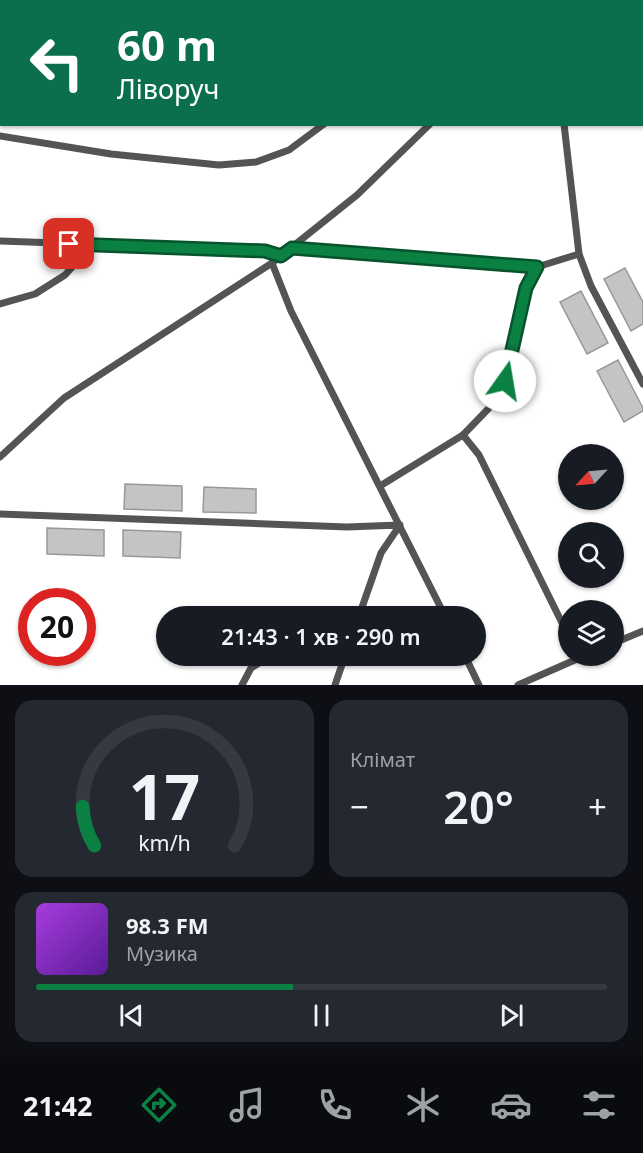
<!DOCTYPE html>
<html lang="uk">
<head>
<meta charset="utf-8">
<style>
	body { margin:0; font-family:"Noto Sans",sans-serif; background:#242831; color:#f1f3f6; height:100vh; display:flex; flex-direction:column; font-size:22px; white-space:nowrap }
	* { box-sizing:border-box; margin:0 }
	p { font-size:20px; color:#9ea1a6 }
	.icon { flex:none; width:33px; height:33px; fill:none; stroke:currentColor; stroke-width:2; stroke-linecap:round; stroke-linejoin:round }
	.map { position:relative; height:685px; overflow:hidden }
	.panel { display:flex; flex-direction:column; gap:15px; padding:15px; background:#0d0f14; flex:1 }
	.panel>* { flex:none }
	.banner { position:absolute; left:0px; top:0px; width:644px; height:126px; box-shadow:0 2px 4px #0004; background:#0b6e4f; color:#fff; overflow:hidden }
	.needle { width:39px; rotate:244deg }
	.tools { position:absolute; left:558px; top:444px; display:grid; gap:12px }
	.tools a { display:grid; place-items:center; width:66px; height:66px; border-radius:50%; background:#171b24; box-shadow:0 2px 4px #0004; font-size:30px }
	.speed { position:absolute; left:18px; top:588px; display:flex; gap:12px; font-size:30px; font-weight:700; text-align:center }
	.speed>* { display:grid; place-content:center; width:78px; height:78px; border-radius:50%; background:#171b24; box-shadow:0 2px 4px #0004; line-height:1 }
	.speed .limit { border:9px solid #d22; background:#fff; color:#111 }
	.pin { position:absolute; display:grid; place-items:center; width:51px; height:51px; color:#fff; margin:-26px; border-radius:12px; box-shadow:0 3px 9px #0006 }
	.me { position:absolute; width:66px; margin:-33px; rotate:13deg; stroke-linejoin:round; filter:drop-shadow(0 0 4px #0008) }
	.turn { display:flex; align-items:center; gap:21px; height:126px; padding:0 18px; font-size:27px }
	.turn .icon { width:78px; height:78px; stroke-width:2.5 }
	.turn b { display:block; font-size:42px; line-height:51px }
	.big { font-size:45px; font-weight:600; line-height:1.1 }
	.panel .tile { flex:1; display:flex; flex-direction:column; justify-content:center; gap:9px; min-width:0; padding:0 21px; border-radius:18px; background:#242831 }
	.panel .dial { align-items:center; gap:0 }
	.dial svg { height:156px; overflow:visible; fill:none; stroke:#363941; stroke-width:7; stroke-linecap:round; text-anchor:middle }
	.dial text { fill:#f1f3f6; stroke:none }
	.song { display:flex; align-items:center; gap:18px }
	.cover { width:72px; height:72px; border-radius:9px; background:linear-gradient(135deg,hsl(280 70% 55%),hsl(270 70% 35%)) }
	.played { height:6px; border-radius:3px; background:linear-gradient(90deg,#0b8043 45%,#363941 45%) }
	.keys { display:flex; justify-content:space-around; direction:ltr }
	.heat { display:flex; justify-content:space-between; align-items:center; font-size:33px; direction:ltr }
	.panel .tiles { flex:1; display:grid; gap:15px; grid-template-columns:1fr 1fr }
	.tile:last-child { grid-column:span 2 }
	.trip { position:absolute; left:156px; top:606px; width:330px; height:60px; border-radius:30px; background:#171b24; box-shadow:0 2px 4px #0004; font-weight:600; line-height:60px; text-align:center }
	.tab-bar { display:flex; height:96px; justify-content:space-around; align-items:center; background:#090b0e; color:#9ea1a6 }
	.tab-bar .icon { width:42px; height:42px }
	.tab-bar .on { color:#0b8043 }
	.tab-bar b { font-size:27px; color:#f1f3f6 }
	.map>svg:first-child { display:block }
	.building { fill:#c4c4c4; stroke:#989898; stroke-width:1.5 }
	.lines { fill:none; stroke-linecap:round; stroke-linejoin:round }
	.path { stroke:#767676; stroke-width:2; stroke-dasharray:1.5 3; stroke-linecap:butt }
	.service { stroke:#545454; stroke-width:7 }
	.route-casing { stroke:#07532c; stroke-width:15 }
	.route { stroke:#0b8043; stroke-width:10 }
</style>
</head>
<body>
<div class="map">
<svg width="643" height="685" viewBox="0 0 643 685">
	<rect width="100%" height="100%" fill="#fff"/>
	<g class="building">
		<path d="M625 268 643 302V324L631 331 604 279Z"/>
		<path d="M581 291 608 343 587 354 560 302Z"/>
		<path d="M618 360 643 408V411L624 422 597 371Z"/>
		<path d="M125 484 182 486V511L124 509Z"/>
		<path d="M204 487 256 489V513L203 512Z"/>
		<path d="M47 528 104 530V556L47 554Z"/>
		<path d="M123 530 181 532 180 558 123 556Z"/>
	</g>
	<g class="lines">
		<g class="path">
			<path d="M20 2V0"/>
			<path d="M317 2 318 0"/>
			<path d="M0 46H2"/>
		</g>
		<g class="service">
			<path d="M550 0V2"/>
			<path d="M426 2 427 0"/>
			<path d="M564 124 579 254 591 286 643 384"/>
			<path d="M0 136 111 154 219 165 256 162 289 150 324 124"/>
			<path d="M0 241 232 249 265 251 281 256"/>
			<path d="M292 248 537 267"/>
			<path d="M272 263 291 311 445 616"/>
			<path d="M0 304 35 294 65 275 92 245"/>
			<path d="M463 435 479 455 568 635"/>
			<path d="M0 457 64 398 272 263 357 195 430 124"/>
			<path d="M380 486 463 435 489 408 505 381 526 288 537 267 579 254"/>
			<path d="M0 514 347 527 400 525 381 553 359 616"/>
			<path d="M614 643 643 631"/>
			<path d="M465 656 479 685"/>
			<path d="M242 685 251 668 270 656"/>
			<path d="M335 685 345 656"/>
			<path d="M518 685 584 656"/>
		</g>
	</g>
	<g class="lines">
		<defs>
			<path id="route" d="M69 244 265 251 281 256 292 248 537 267 526 288 505 381"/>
		</defs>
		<use href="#route" class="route-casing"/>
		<use href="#route" class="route"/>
	</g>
</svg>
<div class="tools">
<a><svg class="needle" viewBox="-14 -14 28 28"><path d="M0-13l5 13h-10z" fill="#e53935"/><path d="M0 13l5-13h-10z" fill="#9ea1a6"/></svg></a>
<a><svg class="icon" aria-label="search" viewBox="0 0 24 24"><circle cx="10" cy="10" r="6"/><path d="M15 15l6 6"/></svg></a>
<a><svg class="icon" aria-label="layers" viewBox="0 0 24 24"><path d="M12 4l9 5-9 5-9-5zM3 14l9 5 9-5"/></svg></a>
</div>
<div class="speed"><div class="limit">20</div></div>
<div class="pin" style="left:69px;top:244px;background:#d93025"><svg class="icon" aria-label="arrive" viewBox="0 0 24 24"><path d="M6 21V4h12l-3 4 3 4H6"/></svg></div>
<svg class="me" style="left:505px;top:381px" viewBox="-20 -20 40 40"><circle r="19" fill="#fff"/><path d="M0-13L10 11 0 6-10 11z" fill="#0b8043"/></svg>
<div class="trip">21:43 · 1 хв · 290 m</div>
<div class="banner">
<div class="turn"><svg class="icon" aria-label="left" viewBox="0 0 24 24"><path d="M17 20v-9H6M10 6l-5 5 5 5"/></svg><div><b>60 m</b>Ліворуч</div></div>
</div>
</div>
<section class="panel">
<div class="tiles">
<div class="tile dial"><svg viewBox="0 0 100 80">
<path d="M14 69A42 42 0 1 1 86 69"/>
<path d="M14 69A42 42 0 0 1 8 49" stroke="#0b8043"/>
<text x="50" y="56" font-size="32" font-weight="700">17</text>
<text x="50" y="72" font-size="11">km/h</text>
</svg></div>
<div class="tile"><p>Клімат</p>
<div class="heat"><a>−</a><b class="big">20°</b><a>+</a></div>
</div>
<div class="tile">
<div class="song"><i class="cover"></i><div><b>98.3 FM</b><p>Музика</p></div></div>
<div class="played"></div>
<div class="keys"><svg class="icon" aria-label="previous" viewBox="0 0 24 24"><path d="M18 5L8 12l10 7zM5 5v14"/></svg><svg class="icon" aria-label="pause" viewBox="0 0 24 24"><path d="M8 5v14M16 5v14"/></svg><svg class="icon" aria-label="next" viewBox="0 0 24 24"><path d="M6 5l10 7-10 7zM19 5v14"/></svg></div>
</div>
</div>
</section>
<nav class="tab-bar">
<b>21:42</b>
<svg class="icon on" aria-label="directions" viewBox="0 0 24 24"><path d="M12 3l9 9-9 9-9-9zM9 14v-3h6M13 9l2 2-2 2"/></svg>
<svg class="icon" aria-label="music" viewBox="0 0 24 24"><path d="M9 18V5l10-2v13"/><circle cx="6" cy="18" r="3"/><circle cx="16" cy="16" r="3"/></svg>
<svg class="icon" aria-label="phone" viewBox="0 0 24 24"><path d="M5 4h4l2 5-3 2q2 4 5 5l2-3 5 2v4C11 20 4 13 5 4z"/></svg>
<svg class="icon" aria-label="climate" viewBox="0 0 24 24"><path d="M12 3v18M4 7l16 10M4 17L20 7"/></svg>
<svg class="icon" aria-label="car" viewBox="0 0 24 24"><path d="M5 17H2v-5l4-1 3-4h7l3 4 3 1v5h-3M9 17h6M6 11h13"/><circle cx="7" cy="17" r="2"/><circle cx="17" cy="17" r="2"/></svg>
<svg class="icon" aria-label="filters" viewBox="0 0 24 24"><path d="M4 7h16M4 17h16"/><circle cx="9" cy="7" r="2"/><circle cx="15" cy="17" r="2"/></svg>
</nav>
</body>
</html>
